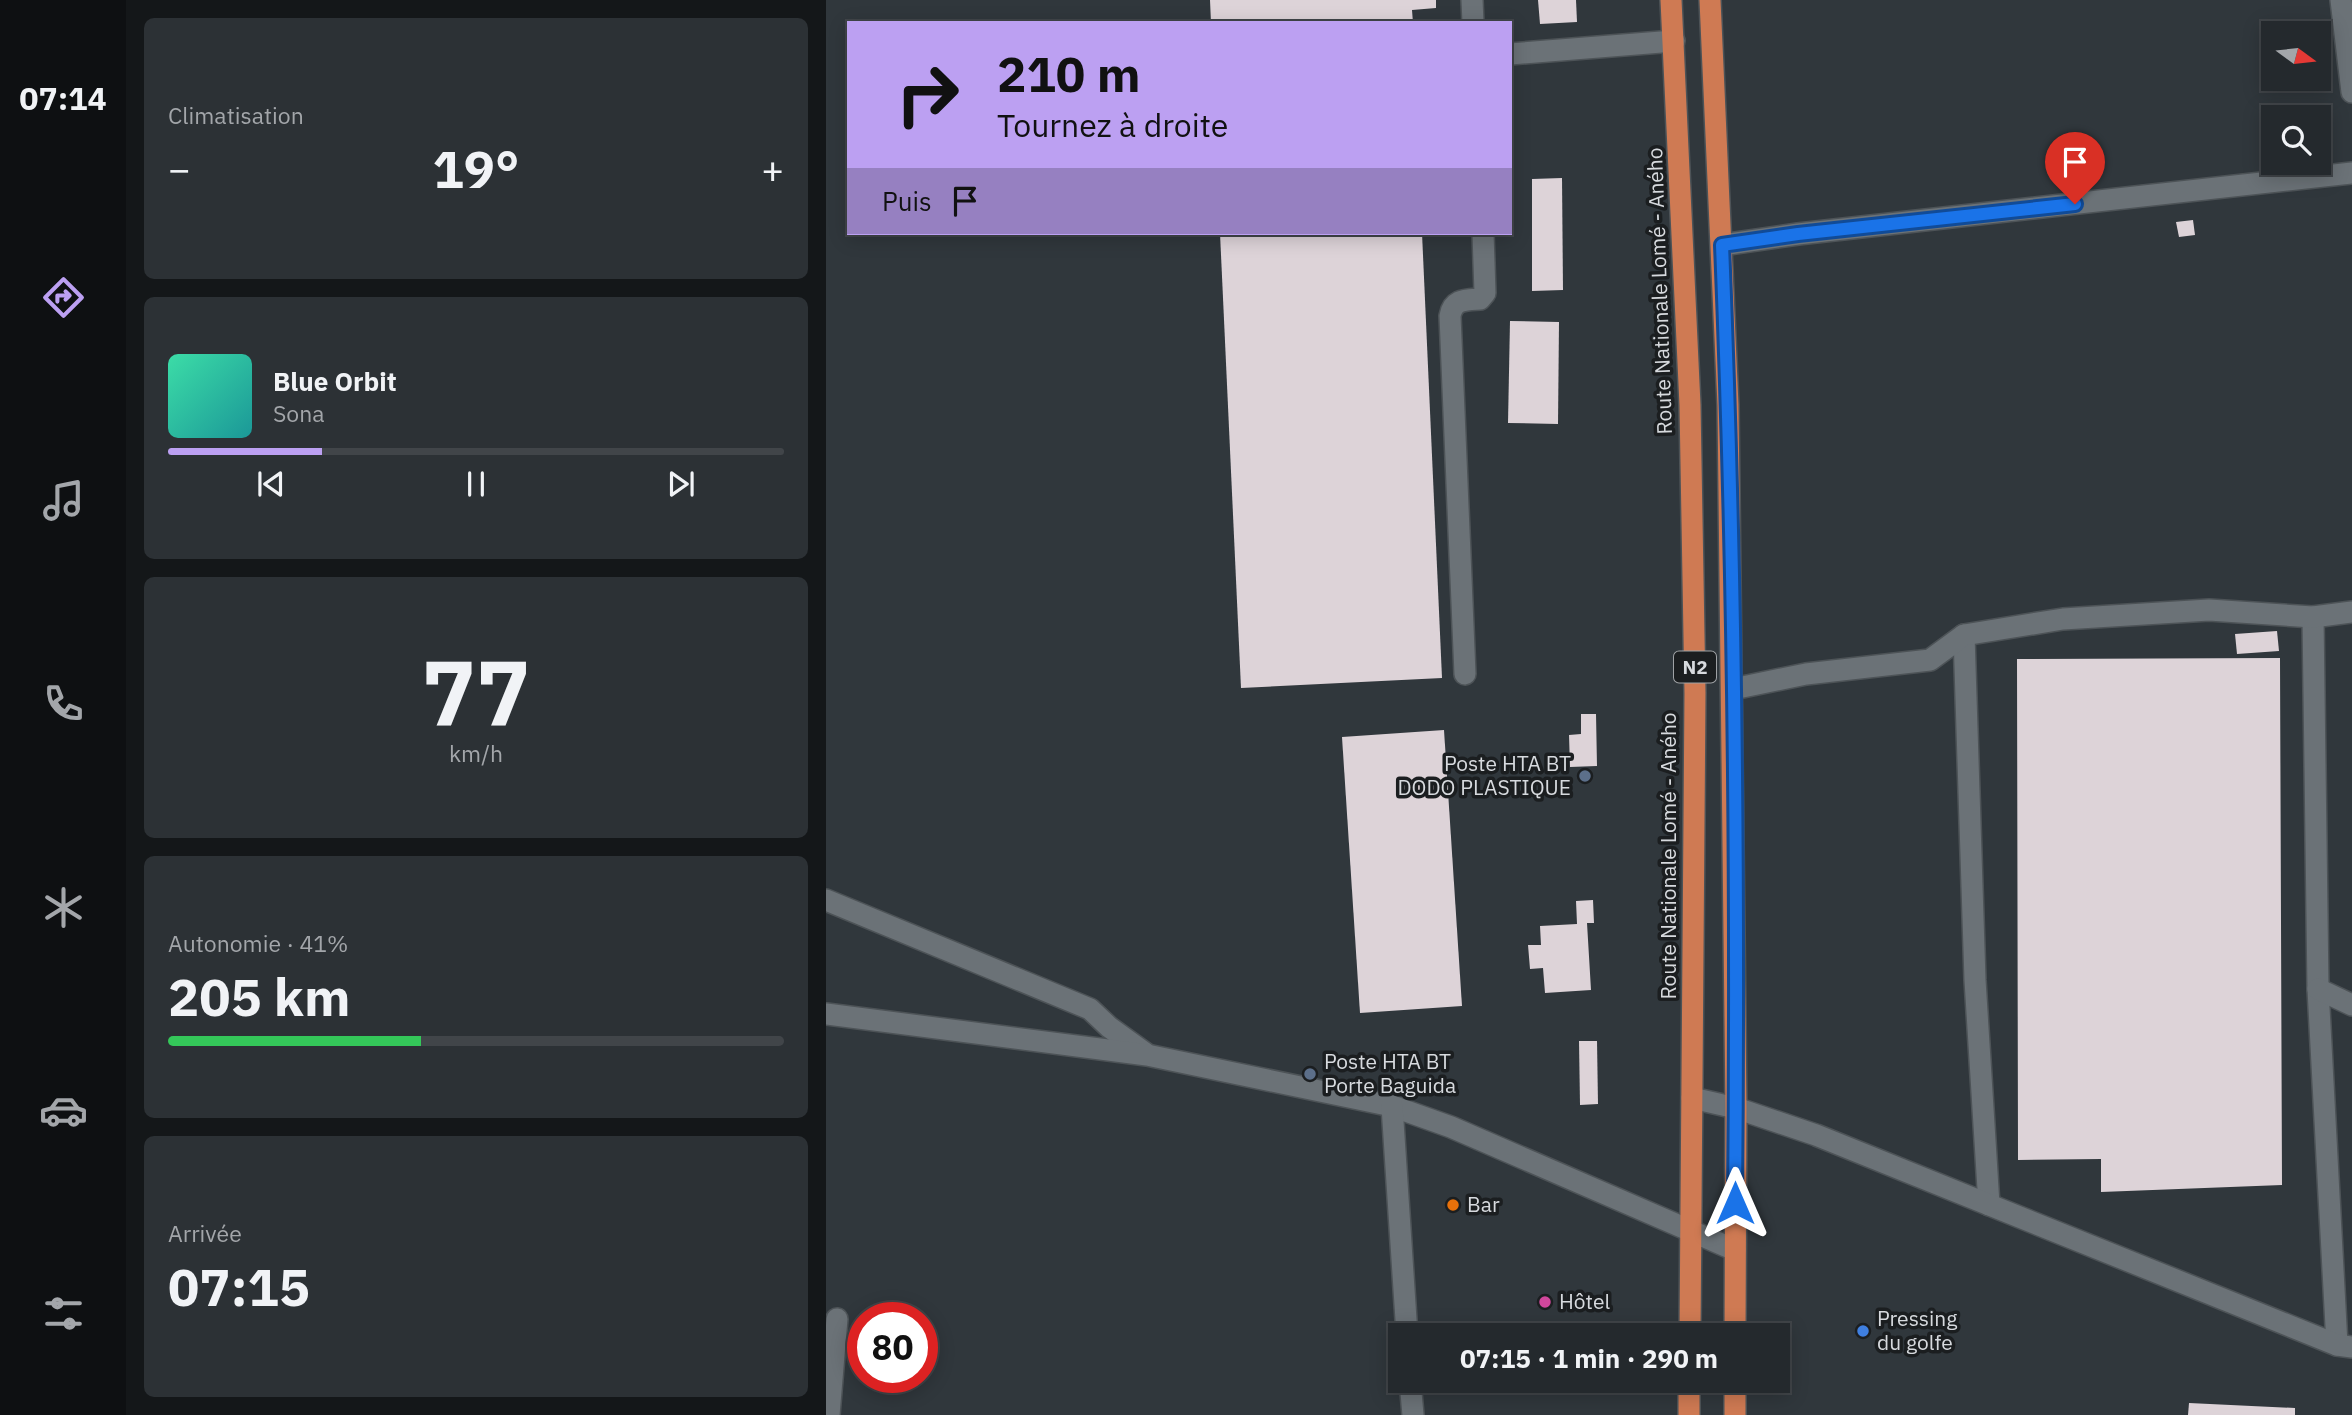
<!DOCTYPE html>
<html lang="fr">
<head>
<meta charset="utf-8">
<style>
	body { margin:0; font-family:"IBM Plex Sans",sans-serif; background:#2c3135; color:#f1f3f6; height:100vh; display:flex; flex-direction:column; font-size:26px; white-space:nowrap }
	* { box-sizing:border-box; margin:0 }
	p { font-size:23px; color:#a3a6aa }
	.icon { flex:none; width:38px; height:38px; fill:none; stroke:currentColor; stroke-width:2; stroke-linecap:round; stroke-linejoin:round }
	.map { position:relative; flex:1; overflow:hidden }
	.sheet { display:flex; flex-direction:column; gap:18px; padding:18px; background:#141719; width:700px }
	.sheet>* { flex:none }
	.guide { position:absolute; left:21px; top:21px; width:665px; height:214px; border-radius:0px; box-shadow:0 4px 18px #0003,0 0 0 2px #414549; background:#bca0f2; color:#111; overflow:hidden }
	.needle { width:46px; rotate:105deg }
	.tools { position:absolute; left:1435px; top:21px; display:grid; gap:14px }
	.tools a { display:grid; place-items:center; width:70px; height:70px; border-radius:0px; background:#24292d; box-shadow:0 4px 18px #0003,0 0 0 2px #414549; font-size:35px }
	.speed { position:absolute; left:21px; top:1302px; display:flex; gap:14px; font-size:35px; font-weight:700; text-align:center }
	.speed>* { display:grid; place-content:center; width:91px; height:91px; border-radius:50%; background:#24292d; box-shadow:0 4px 18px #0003,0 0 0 2px #414549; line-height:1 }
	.speed .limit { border:10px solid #d22; background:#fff; color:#111 }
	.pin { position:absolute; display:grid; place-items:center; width:60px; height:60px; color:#fff; margin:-72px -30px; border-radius:50% 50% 50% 0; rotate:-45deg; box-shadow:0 0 7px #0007 }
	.pin .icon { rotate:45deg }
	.me { position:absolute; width:77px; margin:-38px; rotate:0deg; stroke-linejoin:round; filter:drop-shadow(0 0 5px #0008) }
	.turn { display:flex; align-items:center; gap:24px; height:147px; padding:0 35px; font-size:32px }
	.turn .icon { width:91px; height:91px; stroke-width:2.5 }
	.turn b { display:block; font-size:49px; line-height:60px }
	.then { display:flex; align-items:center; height:66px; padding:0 35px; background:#0003; gap:14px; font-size:26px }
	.big { font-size:52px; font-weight:700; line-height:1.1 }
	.sheet .tile { flex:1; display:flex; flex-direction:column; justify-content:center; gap:10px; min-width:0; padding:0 24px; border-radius:10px; background:#2c3135 }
	.sheet .dial { align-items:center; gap:0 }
	.dial b { font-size:91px; line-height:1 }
	.song { display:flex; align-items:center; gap:21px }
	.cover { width:84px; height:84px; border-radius:10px; background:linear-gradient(135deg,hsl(160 70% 55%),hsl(180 70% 35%)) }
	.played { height:7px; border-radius:4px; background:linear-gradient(90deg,#bca0f2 25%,#414549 25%) }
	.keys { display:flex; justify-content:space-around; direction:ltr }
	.heat { display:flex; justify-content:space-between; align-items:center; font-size:38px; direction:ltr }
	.charge { height:10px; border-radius:5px; background:linear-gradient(90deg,#34c759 41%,#414549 0) }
	.trip { position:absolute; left:562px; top:1323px; width:402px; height:70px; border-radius:0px; background:#24292d; box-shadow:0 4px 18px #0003,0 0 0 2px #414549; font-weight:700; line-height:70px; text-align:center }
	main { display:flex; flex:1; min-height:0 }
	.menu { display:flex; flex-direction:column; width:126px; justify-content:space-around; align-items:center; background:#0e1012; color:#a3a6aa }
	.menu .icon { width:49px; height:49px }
	.menu .selected { color:#bca0f2 }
	.menu b { font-size:32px; color:#f1f3f6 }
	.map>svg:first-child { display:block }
	.building { fill:#ddd3d8 }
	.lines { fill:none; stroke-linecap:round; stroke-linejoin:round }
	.minor-casing { stroke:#4d5357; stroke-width:24 }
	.highway-casing { stroke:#4d5357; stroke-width:24 }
	.minor { stroke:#6b7277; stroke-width:21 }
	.highway { stroke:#cf7a53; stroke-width:21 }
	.route-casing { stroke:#114b97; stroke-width:18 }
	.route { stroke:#1a73e8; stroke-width:12 }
	.service-dot { fill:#5c6f8a; stroke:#1b1e20; stroke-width:2.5 }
	.food-dot { fill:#e8710a; stroke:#1b1e20; stroke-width:2.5 }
	.hotel-dot { fill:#d1479c; stroke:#1b1e20; stroke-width:2.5 }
	.shop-dot { fill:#3f7fe0; stroke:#1b1e20; stroke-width:2.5 }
	.labels { text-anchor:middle; stroke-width:7; stroke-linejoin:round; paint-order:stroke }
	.shield { fill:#1b1e20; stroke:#9fa2a5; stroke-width:2 }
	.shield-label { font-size:19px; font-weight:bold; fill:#d7dade }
	.street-label { font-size:21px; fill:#d7dade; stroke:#1b1e20 }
	.poi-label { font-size:21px; fill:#d7dade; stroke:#1b1e20; text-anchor:start }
</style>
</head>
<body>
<main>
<nav class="menu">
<b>07:14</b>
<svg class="icon selected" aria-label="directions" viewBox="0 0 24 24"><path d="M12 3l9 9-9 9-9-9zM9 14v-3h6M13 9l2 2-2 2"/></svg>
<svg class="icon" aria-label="music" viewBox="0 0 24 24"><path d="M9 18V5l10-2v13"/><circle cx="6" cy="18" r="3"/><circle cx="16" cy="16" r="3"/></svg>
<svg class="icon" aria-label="phone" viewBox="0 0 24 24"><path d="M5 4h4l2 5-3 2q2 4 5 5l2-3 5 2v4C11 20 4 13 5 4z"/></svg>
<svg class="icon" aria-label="climate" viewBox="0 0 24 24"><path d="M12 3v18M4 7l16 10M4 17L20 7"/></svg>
<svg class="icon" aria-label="car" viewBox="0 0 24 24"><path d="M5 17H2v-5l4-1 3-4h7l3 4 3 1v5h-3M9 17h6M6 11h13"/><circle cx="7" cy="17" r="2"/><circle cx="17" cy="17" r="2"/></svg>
<svg class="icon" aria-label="filters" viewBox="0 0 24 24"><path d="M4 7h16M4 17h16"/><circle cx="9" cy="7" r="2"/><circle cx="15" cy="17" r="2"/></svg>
</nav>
<section class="sheet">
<div class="tile"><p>Climatisation</p>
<div class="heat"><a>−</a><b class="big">19°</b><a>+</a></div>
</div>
<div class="tile">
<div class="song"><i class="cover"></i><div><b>Blue Orbit</b><p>Sona</p></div></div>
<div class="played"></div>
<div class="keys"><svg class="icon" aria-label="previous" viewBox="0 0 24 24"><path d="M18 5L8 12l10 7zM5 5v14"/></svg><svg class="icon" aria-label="pause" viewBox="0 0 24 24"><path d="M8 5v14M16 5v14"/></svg><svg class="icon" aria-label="next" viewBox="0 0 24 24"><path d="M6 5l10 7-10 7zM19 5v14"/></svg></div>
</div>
<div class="tile dial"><b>77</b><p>km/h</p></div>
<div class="tile"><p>Autonomie · 41%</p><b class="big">205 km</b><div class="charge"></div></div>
<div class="tile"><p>Arrivée</p><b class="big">07:15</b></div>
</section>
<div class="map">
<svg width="1526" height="1415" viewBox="0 0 1526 1415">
	<rect width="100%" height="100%" fill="#30373c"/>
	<g class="building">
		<path d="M384 0H610V8L586 10 587 23H385Z"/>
		<path d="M712 0H750L751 22 714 24Z"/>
		<path d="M736 178 737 290 706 291V179Z"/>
		<path d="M1367 220 1369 235 1353 237 1350 222Z"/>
		<path d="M394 233H596L616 678 415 688Z"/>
		<path d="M684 321 733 322 732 424 682 423Z"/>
		<path d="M1451 631 1453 651 1411 654 1409 634Z"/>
		<path d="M1454 658 1456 1185 1275 1192V1159L1192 1160 1191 659Z"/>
		<path d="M755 714H770L771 766 744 767 743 735 755 734Z"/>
		<path d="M618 730 636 1006 534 1013 516 737Z"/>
		<path d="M767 900 768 923H761L765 990 719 993 717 968 704 969 702 945H715L714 926 751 924 750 901Z"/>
		<path d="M753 1041H771L772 1104 754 1105Z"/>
		<path d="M1363 1403 1469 1408V1415H1362Z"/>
	</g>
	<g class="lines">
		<defs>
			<g id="minor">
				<path d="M646 0 647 23"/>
				<path d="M1515 0 1526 92"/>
				<path d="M684 54 848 41"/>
				<path d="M896 245 972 234 1526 173"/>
				<path d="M1487 617 1492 989 1511 1345"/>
				<path d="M1138 635 1149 980 1163 1205"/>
				<path d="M639 674 624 316C627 299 639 300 654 299L659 293 657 233"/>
				<path d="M907 689 980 674 1104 660 1138 635 1237 619 1383 610 1487 617 1526 612"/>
				<path d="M0 900 264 1009 283 1027 319 1053"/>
				<path d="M1492 989 1526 1005"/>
				<path d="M0 1014 321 1055 566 1106 625 1127 909 1250"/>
				<path d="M866 1098 910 1108 990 1135 1511 1345 1526 1347"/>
				<path d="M566 1106 581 1335"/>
				<path d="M584 1381 587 1415"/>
				<path d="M3 1415 11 1319"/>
			</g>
			<g id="highway">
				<path d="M845 0 864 405 869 693 864 1335"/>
				<path d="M884 0 902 405 910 1108 909 1335"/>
				<path d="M909 1381V1415"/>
				<path d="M863 1415V1381"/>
			</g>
		</defs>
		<use href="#minor" class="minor-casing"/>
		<use href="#highway" class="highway-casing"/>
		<use href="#minor" class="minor"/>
		<use href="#highway" class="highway"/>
	</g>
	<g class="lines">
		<defs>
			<path id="route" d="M909 1203C912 884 909 564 896 245L972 234 1249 204"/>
		</defs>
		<use href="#route" class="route-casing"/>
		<use href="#route" class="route"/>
	</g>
	<g class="service-dot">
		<circle cx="759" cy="776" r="7"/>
		<circle cx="484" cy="1074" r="7"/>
	</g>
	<circle class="food-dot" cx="627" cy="1205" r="7"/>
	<circle class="hotel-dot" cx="719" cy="1302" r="7"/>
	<circle class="shop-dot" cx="1037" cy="1331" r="7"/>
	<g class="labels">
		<rect class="shield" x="848" y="651.5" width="42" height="31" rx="5"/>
		<g class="shield-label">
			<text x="869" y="674">N2</text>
		</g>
		<g class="street-label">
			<text transform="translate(834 291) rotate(-92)" y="7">Route Nationale Lomé - Aného</text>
			<text transform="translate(843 856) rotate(-90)" y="7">Route Nationale Lomé - Aného</text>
		</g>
		<g class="poi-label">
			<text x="745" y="771" text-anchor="end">Poste HTA BT<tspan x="745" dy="24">DODO PLASTIQUE</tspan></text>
			<text x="498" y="1069">Poste HTA BT<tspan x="498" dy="24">Porte Baguida</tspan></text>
			<text x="641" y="1212">Bar</text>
			<text x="733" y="1309">Hôtel</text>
			<text x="1051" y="1326">Pressing<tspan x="1051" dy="24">du golfe</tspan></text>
		</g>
	</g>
</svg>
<div class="tools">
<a><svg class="needle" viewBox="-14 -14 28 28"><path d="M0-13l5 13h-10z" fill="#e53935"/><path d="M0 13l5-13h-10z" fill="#a3a6aa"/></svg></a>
<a><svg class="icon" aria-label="search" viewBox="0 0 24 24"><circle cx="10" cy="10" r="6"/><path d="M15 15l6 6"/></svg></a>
</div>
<div class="speed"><div class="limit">80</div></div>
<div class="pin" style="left:1249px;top:204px;background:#d93025"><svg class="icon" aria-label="arrive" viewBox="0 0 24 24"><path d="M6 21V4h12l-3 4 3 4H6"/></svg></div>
<svg class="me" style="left:909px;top:1203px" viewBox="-20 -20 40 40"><path d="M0-17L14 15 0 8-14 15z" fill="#1a73e8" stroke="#fff" stroke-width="4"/></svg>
<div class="trip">07:15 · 1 min · 290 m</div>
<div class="guide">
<div class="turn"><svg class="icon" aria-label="right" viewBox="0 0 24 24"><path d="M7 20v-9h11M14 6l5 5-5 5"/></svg><div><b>210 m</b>Tournez à droite</div></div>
<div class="then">Puis<svg class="icon" aria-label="arrive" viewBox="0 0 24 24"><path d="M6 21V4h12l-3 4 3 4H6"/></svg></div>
</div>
</div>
</main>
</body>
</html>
